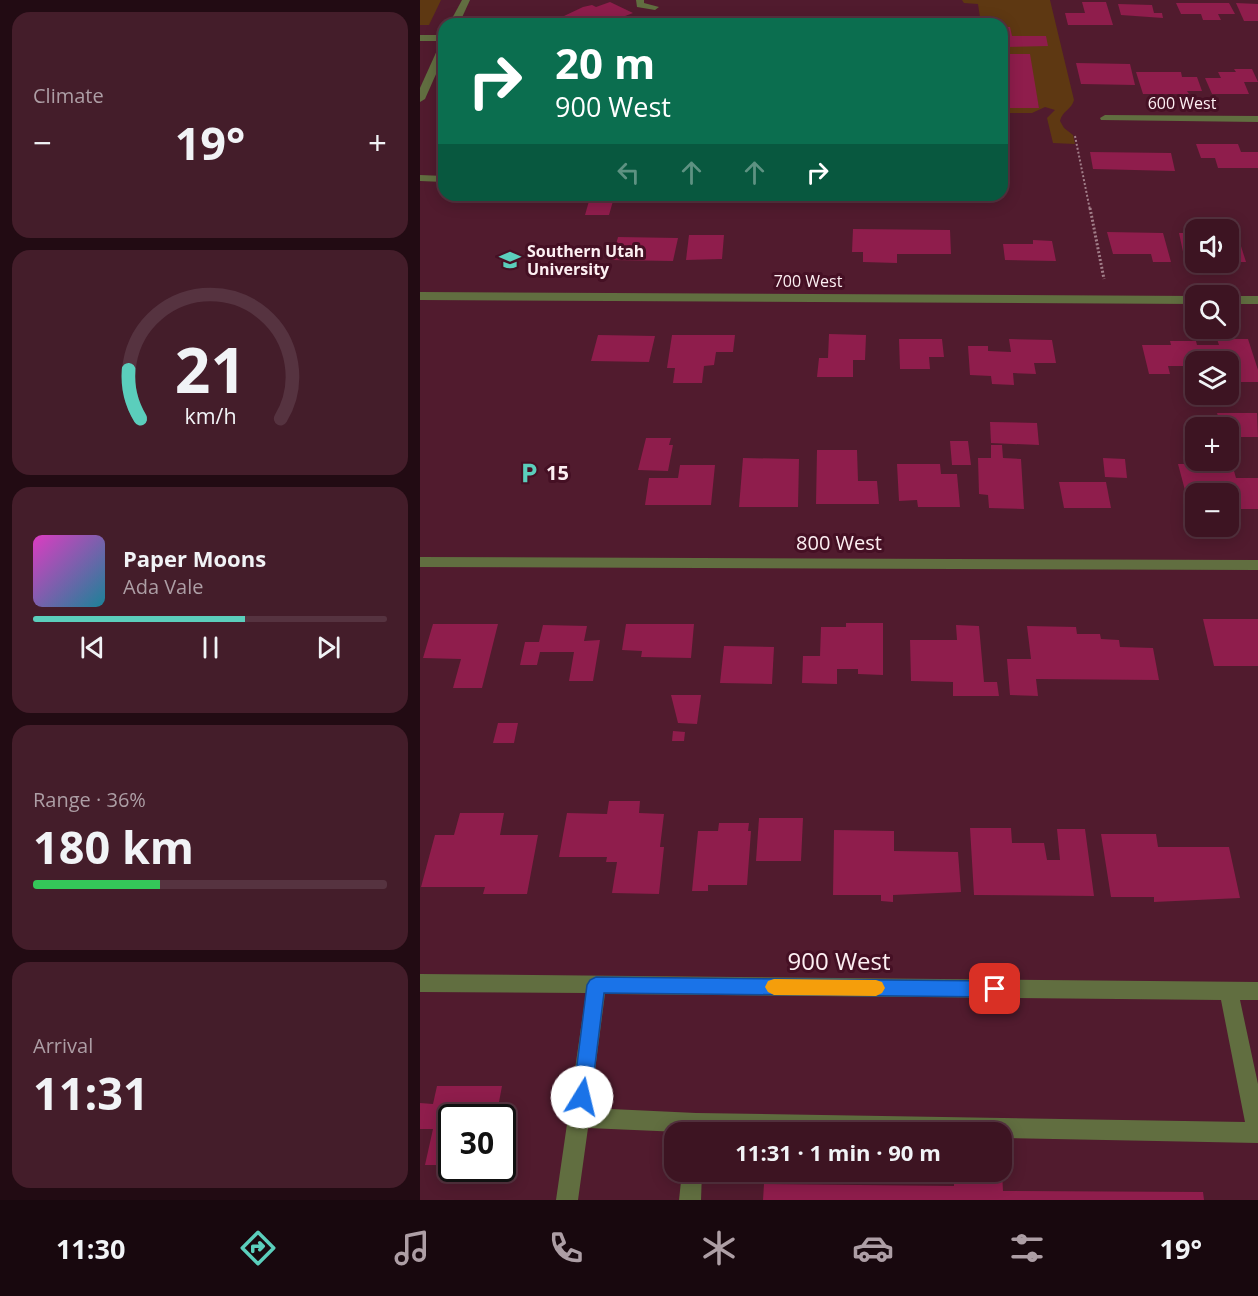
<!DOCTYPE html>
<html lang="en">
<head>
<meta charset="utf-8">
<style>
	body { margin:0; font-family:"Open Sans",sans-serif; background:#441d2a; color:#f1f3f6; height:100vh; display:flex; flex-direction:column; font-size:22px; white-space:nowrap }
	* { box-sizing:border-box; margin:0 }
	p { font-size:20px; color:#ad9ea5 }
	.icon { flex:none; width:33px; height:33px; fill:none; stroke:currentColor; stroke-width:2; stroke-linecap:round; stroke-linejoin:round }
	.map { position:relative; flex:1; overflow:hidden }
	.side { display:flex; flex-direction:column; gap:12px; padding:12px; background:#220b13; width:420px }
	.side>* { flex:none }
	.banner { position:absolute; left:18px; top:18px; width:570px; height:183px; border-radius:18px; box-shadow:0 3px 15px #0003,0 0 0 2px #563340; background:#0b6e4f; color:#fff; overflow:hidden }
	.fabs { position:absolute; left:765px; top:219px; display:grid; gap:12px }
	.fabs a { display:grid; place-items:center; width:54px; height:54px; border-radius:12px; background:#3d1422; box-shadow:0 3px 15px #0003,0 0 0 2px #563340; font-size:30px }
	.speed { position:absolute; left:18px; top:1104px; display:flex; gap:12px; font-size:30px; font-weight:700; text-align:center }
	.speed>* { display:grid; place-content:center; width:78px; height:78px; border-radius:50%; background:#3d1422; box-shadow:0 3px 15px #0003,0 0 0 2px #563340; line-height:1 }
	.speed .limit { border:3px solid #111; border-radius:9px; background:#fff; color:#111 }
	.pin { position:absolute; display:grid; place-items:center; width:51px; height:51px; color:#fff; margin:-26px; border-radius:12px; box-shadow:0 3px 9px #0006 }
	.me { position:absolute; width:66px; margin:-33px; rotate:9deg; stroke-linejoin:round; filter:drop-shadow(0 0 4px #0008) }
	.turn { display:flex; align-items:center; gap:21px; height:126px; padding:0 18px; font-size:27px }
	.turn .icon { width:78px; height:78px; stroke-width:2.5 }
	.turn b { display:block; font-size:42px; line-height:51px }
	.lanes { display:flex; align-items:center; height:57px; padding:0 18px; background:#0003; justify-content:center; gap:30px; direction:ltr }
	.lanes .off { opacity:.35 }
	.big { font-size:45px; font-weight:700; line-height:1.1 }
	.side .widget { flex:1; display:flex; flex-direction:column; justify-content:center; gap:9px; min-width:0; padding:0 21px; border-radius:18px; background:#441d2a }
	.side .dial { align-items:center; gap:0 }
	.dial svg { height:156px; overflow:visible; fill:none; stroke:#563340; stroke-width:7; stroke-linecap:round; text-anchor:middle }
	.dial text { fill:#f1f3f6; stroke:none }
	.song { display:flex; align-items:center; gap:18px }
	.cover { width:72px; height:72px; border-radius:9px; background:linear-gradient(135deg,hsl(310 70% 55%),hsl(190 70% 35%)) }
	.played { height:6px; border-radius:3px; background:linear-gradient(90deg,#5bcebc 60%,#563340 60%) }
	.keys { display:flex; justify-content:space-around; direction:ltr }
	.heat { display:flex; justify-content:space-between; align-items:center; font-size:33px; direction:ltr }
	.charge { height:9px; border-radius:4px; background:linear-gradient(90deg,#34c759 36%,#563340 0) }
	.trip { position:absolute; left:244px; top:1122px; width:348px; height:60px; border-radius:18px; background:#3d1422; box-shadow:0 3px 15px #0003,0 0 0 2px #563340; font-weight:700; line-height:60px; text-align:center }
	.menu { display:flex; height:96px; justify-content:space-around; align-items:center; background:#18080e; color:#ad9ea5 }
	.menu .icon { width:42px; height:42px }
	.menu .active { color:#5bcebc }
	.menu b { font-size:27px; color:#f1f3f6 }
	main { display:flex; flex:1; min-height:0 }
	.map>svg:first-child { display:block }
	.green { fill:#5e3812 }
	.building { fill:#8f1d4c }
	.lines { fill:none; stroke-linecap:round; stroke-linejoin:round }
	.path-far1 { stroke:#a27f8a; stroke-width:2; stroke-dasharray:2 2; stroke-linecap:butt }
	.path { stroke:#a27f8a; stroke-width:3; stroke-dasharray:2 2; stroke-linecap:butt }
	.minor { fill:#616e40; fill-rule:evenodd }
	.route { fill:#1a73e8; stroke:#114b97; stroke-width:1.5 }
	.slow { fill:#f59e0b }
	.labels { text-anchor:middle; stroke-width:6; stroke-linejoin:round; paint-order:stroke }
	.far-street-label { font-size:16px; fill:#fdeff2; stroke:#451024 }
	.far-poi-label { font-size:16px; font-weight:bold; fill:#fdeff2; stroke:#451024; text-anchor:start }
	.poi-label { font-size:20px; font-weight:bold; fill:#fdeff2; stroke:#451024; text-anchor:start }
	.street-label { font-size:20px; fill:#fdeff2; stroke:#451024 }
	.near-street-label { font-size:24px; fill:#fdeff2; stroke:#451024 }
</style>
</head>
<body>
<main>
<section class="side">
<div class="widget"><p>Climate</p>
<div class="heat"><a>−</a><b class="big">19°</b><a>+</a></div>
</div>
<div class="widget dial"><svg viewBox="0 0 100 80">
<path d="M14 69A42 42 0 1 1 86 69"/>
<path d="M14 69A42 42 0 0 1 8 44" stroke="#5bcebc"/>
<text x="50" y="56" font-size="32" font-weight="700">21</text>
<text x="50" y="72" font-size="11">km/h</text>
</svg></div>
<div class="widget">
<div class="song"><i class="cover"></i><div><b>Paper Moons</b><p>Ada Vale</p></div></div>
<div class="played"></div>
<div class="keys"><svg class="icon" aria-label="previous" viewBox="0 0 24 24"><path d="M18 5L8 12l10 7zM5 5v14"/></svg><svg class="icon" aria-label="pause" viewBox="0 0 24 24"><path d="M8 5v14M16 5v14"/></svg><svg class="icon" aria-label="next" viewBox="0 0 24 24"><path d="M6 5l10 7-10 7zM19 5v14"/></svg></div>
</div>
<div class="widget"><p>Range · 36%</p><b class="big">180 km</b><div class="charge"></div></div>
<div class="widget"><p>Arrival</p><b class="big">11:31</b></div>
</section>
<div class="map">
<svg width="838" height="1200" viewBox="0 0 838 1200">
	<rect width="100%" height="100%" fill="#511b2e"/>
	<g class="green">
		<path d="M0 0H21L9 25H0Z"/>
		<path d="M542 0H630L654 100C652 109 642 111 640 121L644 128 653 135 655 144 633 143 627 118 635 110 625 107 612 113H582V108H619L608 55 582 54V24H561L558 4 544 3Z"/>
	</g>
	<g class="building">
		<path d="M190 2 213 13 200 18 204 20 195 24H117L120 20 118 19 128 16H144L163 7 172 5 176 7Z"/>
		<path d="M662 2H686L693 25H648L645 13H665Z"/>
		<path d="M756 3H809L815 14H798L801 20H783L781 14H761Z"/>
		<path d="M816 3 838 4V21H824Z"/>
		<path d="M698 4 732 5 734 13H742L743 18 701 15Z"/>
		<path d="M582 27H590L592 36H626L628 46 582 47Z"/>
		<path d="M582 54H610L619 108H582Z"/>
		<path d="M656 63 710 64 715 85 661 84Z"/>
		<path d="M814 69H832L838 82H824L829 94H792L785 78H801L798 72H816Z"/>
		<path d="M716 72H761L762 77H777L782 91H767L769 94H723Z"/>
		<path d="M776 144H818L821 152H838V168H798L795 158H781Z"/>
		<path d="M670 152 751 153 755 171 673 169Z"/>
		<path d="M169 201H193L189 215H165Z"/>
		<path d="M433 229 530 230 531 254H477V263L443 262V252H432Z"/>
		<path d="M687 232 743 233 751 262H733L731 254H693Z"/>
		<path d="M759 233H776V261H765Z"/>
		<path d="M269 235H304L302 259 266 260Z"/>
		<path d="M198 237 258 238 253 261 192 260Z"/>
		<path d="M613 240 632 241 636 261 585 260 583 244H613Z"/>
		<path d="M808 243H820L826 262H808Z"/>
		<path d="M409 334 446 335 445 360H433V377H397L399 358H408Z"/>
		<path d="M178 335 235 336 229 362 171 361Z"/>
		<path d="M252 335H315L313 352H296L294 365 284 366 282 383H253L255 368H247Z"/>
		<path d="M479 339H522L524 357H509L510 369H480Z"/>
		<path d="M589 339 632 340 636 363H614L616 374 593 373 594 385 572 384 571 376 550 375 548 346H568V351L591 352Z"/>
		<path d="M797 339H828L838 370V382H808V362H776V366H748L750 374H729L722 345H751L750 341H776L777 345H799Z"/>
		<path d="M797 413H837L838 437H808V428H802Z"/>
		<path d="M570 422 617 423 619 445 571 443Z"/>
		<path d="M226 438H251L249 445H253L248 471 218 470Z"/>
		<path d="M530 441H548L551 465H532Z"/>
		<path d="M571 445H582L583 458 601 459 604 509 569 508 568 495 559 494 558 458H571Z"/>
		<path d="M397 450H437L438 481H457L459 504H396Z"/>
		<path d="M323 458 379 459 378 507H319Z"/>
		<path d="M683 458 705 459 707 478 685 477Z"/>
		<path d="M477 464H520L521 474H537L540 507H498L497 500 479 501Z"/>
		<path d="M758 464H812L816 478H838V509H808V494H776V509H770Z"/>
		<path d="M260 465H295L291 505H225L229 478H258Z"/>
		<path d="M639 482H686L691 508H644Z"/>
		<path d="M783 619H838V666H794Z"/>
		<path d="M426 623H463V675L438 674V669H417V684L382 683 383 656H400L401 627H426Z"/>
		<path d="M13 624H78L62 688H33L41 659 3 658Z"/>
		<path d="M206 624H274L271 658 221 657 222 651 202 650Z"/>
		<path d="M123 625 167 626 164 641 180 640 173 681H149L154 652H120L117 665H100L105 642H119Z"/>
		<path d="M536 625 559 626 564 682H577L579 696H533V682L491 681 490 640H537Z"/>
		<path d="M607 626 656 627 657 634H680L681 639 699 640 700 647 733 648 739 680 616 679 618 696 590 695 587 659H611Z"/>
		<path d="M304 646 354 647 352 684 300 683Z"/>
		<path d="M251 695H281L277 724 258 723Z"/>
		<path d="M78 723H98L94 743H73Z"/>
		<path d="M253 731 265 732 264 741H252Z"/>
		<path d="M189 801H220L219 813 244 814 240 847H244L239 894 192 893 197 862H186L187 857H139L147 813 187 814Z"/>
		<path d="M40 813H84L80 835H118L107 894H63L65 887H1L15 835H34Z"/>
		<path d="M339 818H383L381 861H336Z"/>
		<path d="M299 823H329L328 831H331L327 885H288V891H272L278 831H298Z"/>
		<path d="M550 828H591L592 843H624L627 860H640L637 829H665L674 896 554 895Z"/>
		<path d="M414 830 474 831V851L538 852 541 892 473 895V902L461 901V895H413Z"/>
		<path d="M681 834H736L738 847H809L820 898 734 902V897H691Z"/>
		<path d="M17 1086H82L76 1118H32V1168H67L65 1180H23L25 1165H5L13 1129H0V1103L13 1104Z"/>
		<path d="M534 1172H582L583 1191 783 1192 784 1200H343L344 1184 534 1186Z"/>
	</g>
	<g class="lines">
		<g class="path-far1">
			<path d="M434 20V24"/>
			<path d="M288 24 290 19"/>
			<path d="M655 136 670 210"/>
		</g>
		<path class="path" d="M670 208 684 279"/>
		<g class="minor">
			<path d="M42 0H50L39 24H29Z"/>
			<path d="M216 0H224V3L239 7 235 10 217 7Z"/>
			<rect x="0" y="35" width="24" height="6"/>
			<path d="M24 43V56L5 99 0 102V88L19 46Z"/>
			<path d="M685 115 838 116V122L681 120 680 118Z"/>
			<path d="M0 175 24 176V182L0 181Z"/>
			<path d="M0 292 776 296V304L0 300Z"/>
			<rect x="808" y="296" width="30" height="8"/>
			<path d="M0 557 838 560V570L0 567Z"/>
			<path d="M0 974 838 982V1000H820L838 1084V1143L582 1138V1132H260L168 1128 158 1200H136L166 993 0 992ZM185 994 801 1000 825 1122 276 1113 170 1108Z"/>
			<path d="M262 1172H282L281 1200H259Z"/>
		</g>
	</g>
	<path class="route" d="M176 977 575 981 581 983 583 989 581 994 575 997 184 993 171 1097 168 1104 162 1106 155 1104 153 1097 167 985 170 980Z"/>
	<path class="slow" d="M354 979 456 980 462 982 465 988 462 993 456 996 354 995 348 992 345 987 348 981Z"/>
	<defs>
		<symbol id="university-bare" viewBox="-9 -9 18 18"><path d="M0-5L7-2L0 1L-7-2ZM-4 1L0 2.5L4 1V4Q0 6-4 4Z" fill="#5bcebc" stroke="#451024" stroke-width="2.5" paint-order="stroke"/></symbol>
		<symbol id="parking-bare" viewBox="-9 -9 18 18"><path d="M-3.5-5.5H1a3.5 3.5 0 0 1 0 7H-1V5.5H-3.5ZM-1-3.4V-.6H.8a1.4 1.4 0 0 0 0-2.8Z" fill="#5bcebc" stroke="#451024" stroke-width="2.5" paint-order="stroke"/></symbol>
	</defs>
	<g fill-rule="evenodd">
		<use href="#university-bare" x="75" y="245" width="30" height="30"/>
		<use href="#parking-bare" x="94" y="458" width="30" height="30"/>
	</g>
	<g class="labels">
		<g class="far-street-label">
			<text x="762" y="109">600 West</text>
			<text x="388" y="287">700 West</text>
		</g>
		<g class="far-poi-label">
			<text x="107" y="257">Southern Utah<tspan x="107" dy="18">University</tspan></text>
		</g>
		<g class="poi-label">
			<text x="126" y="480">15</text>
		</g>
		<g class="street-label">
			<text x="419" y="550">800 West</text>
		</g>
		<g class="near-street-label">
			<text x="419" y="970">900 West</text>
		</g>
	</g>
</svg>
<div class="fabs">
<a><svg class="icon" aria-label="sound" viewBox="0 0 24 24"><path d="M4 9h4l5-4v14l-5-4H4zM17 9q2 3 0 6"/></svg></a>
<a><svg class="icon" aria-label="search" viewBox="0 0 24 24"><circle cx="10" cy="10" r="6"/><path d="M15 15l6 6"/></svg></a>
<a><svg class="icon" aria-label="layers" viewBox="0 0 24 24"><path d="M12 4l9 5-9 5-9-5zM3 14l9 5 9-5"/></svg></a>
<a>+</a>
<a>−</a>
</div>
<div class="speed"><div class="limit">30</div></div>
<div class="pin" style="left:575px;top:989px;background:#d93025"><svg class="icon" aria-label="arrive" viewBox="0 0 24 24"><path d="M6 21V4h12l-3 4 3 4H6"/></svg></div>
<svg class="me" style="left:162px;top:1097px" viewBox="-20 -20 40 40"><circle r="19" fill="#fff"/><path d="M0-13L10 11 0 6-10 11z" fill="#1a73e8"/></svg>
<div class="trip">11:31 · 1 min · 90 m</div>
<div class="banner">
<div class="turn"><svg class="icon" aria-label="right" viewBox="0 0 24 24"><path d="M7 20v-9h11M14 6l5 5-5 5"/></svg><div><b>20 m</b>900 West</div></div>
<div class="lanes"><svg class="icon off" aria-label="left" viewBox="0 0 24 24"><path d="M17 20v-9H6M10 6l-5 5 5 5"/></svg><svg class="icon off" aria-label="ahead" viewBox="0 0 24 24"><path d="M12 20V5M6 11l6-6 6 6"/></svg><svg class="icon off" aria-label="ahead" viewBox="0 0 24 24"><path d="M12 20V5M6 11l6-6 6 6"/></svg><svg class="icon" aria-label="right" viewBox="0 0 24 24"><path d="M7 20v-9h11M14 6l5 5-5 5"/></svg></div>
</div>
</div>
</main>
<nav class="menu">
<b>11:30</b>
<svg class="icon active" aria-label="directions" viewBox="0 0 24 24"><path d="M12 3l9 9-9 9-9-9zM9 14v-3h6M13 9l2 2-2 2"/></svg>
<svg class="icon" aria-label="music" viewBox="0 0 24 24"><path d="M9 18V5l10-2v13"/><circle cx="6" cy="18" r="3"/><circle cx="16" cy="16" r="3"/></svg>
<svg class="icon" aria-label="phone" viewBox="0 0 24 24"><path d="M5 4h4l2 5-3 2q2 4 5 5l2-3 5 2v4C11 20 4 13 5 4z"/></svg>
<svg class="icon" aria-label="climate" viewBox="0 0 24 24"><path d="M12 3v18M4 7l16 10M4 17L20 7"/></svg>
<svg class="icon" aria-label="car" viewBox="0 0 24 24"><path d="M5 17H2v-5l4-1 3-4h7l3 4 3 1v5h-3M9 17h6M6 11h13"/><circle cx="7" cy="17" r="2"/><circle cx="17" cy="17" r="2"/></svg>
<svg class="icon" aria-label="filters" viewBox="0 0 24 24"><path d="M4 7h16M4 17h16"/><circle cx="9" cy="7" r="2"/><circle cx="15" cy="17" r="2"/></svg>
<b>19°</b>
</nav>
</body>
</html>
